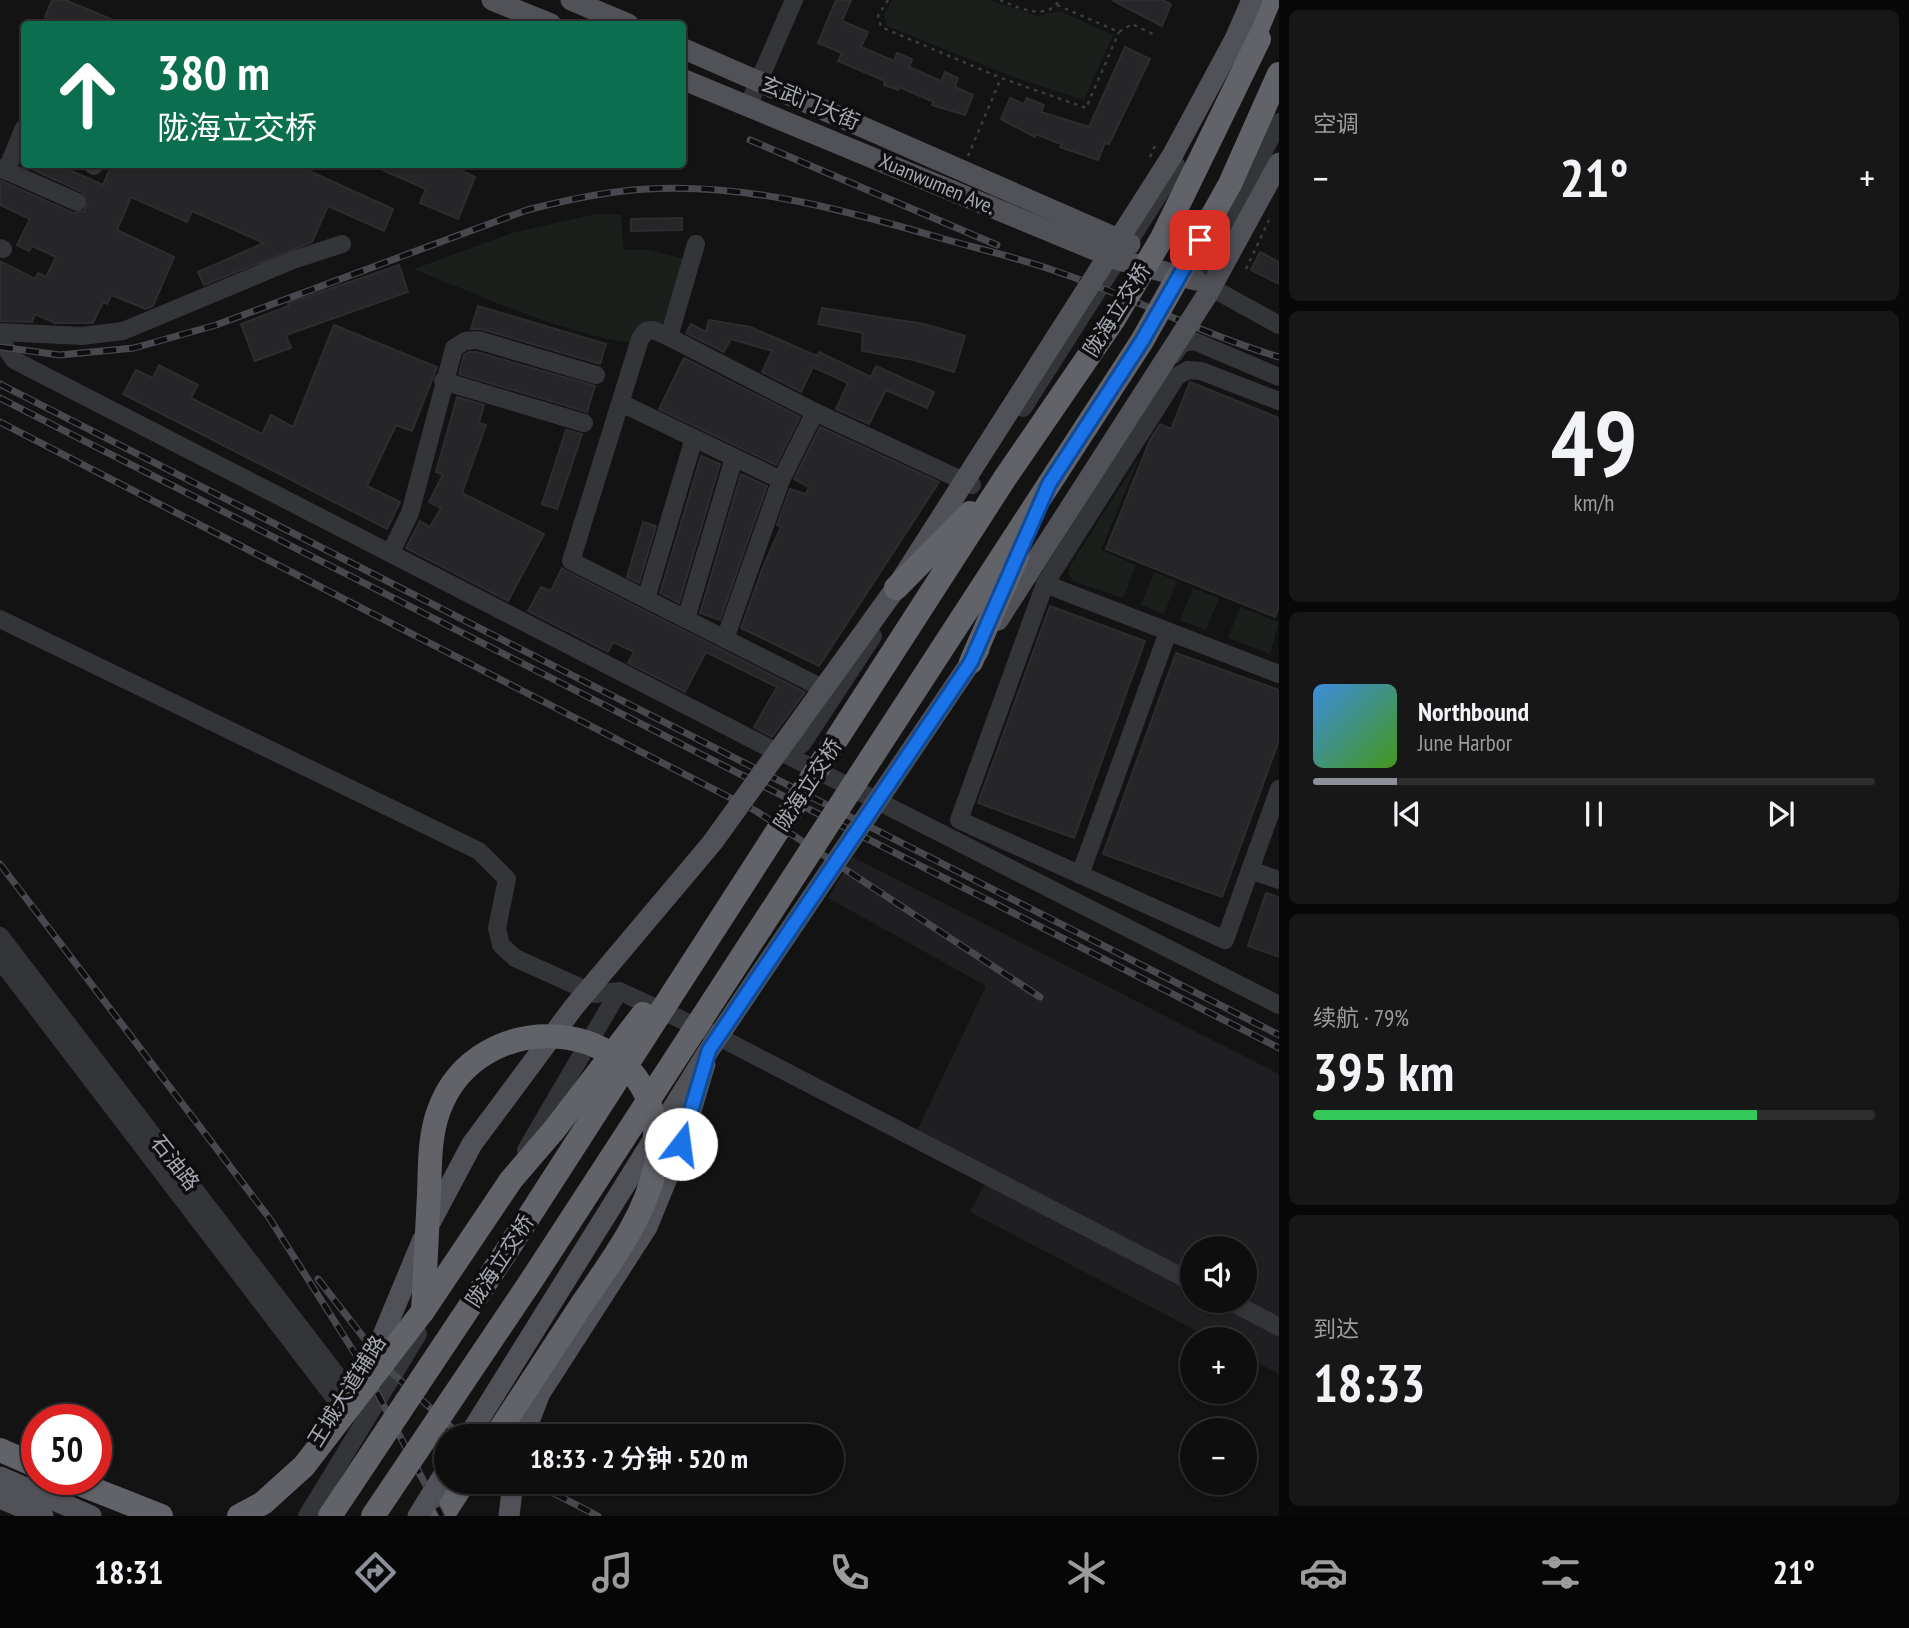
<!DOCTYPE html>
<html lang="zh">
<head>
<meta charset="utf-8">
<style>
	body { margin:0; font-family:"PT Sans Narrow","Noto Sans SC",sans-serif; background:#171718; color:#f1f3f6; height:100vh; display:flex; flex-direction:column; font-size:26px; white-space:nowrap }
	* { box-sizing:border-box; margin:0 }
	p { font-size:23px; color:#9b9c9e }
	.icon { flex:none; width:38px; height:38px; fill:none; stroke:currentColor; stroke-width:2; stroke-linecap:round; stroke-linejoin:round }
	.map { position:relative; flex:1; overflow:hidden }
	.side { display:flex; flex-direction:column; gap:10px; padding:10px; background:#080808; width:630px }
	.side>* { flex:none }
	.top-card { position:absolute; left:21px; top:21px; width:665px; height:147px; border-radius:7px; box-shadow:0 2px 5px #0004,0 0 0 2px #2e2e2f; background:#0b6e4f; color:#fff; overflow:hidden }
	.fabs { position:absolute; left:1180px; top:1236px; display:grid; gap:14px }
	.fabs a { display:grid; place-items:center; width:77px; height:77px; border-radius:50%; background:#0e0e0f; box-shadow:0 2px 5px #0004,0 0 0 2px #2e2e2f; font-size:35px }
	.speed { position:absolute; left:21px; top:1404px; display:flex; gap:14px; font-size:35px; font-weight:700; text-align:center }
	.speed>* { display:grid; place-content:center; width:91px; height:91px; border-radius:50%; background:#0e0e0f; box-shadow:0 2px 5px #0004,0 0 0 2px #2e2e2f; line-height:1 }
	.speed .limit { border:10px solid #d22; background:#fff; color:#111 }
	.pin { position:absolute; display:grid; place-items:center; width:60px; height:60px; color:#fff; margin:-30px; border-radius:14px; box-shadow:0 4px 10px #0006 }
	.me { position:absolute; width:77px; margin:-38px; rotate:15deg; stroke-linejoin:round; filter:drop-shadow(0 0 5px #0008) }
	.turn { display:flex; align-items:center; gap:24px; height:147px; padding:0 21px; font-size:32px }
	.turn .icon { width:91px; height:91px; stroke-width:2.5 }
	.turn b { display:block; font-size:49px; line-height:60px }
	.big { font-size:52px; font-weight:600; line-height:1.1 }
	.side .widget { flex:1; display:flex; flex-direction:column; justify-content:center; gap:10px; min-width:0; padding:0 24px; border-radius:10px; background:#171718 }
	.side .dial { align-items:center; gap:0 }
	.dial b { font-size:91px; line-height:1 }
	.song { display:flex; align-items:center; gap:21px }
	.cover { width:84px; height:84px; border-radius:10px; background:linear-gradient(135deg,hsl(210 70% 55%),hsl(100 70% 35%)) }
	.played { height:7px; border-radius:4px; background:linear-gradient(90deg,#8c9099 15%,#2e2e2f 15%) }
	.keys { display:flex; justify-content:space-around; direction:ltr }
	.heat { display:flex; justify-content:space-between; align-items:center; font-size:38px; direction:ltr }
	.charge { height:10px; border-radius:5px; background:linear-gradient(90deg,#34c759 79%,#2e2e2f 0) }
	.trip { position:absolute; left:434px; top:1424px; width:410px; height:70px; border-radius:35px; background:#0e0e0f; box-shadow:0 2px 5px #0004,0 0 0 2px #2e2e2f; font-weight:600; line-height:70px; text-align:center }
	.tab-bar { display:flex; height:112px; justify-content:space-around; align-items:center; background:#060606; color:#9b9c9e }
	.tab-bar .icon { width:49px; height:49px }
	.tab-bar .selected { color:#8c9099 }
	.tab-bar b { font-size:32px; color:#f1f3f6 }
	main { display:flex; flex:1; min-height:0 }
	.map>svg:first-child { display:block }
	.built { fill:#1f1f21; fill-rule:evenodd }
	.green { fill:#1a1f1b }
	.building { fill:#262628; stroke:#2d2d30; stroke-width:2 }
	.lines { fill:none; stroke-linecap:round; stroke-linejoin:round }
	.path { stroke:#3a3c40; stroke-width:2.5; stroke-dasharray:3.5 5; stroke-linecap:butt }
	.minor { stroke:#343539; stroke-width:18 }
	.major { stroke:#515258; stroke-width:21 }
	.highway { stroke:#616369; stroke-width:24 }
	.rail-casing { stroke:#48494e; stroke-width:7 }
	.rail { stroke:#0e0e0f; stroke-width:4.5; stroke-dasharray:13; stroke-linecap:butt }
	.major-bridge { stroke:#515258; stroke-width:21 }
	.highway-bridge { stroke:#616369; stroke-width:24 }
	.route-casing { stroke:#114b97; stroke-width:18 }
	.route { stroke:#1a73e8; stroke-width:12 }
	.labels { text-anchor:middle; stroke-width:7; stroke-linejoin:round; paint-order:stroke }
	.street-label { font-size:21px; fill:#a6a9b3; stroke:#0e0e0f }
</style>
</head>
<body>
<main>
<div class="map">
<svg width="1279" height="1516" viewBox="0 0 1279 1516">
	<rect width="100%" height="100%" fill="#131314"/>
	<path class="built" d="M853 857 1279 1074V1374L1244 1356V1339H1212L970 1212 992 1170 917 1131 986 986 828 898ZM1192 1248H1244V1300H1192Z"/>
	<g class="green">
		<path d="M892 0H989L1038 16 1060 11 1113 35 1084 100 1016 78 887 26 884 14Z"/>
		<path d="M595 214 621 215 624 250H649L689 260 663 341 648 335 637 344C565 334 482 297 414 269L512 233Z"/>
		<path d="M1140 456 1101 550 1136 565 1123 598 1073 581 1069 574 1070 566Z"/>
		<path d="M1154 572 1177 581 1164 614 1141 605Z"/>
		<path d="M1193 588 1219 598 1206 630 1180 620Z"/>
		<path d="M1240 607 1279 622 1270 654 1228 638Z"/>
	</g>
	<g class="building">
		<path d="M52 0H65L123 24H64L45 17Z"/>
		<path d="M836 0H851L842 21 868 32 861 47 894 61 897 53 912 59 909 67 941 81 945 72 958 78 955 87 973 95 965 115 932 105 934 102 899 87 898 90 884 85 885 81 838 61 842 53 818 43Z"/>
		<path d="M1112 0H1162L1171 4 1162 26Z"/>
		<path d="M1125 47 1150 59 1109 144 1105 143 1098 160 1060 147 1061 144 1036 134 1035 137 1001 119 1010 98 1024 104 1027 98 1044 105 1041 112 1089 127Z"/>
		<path d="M21 164H56L103 185 112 164H294L393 209 384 231 328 206 312 242 204 285 198 272 264 243 192 211 187 222 131 197 117 230 174 257 153 306 146 309 111 295 107 304 103 302 93 323H55L35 314 32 322 0 321V261L35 279 38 273 46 277 56 257 32 246 29 251 17 245 30 219 0 205V180L73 213 84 211 88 201 82 192Z"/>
		<path d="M369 164H447L475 177 458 219 420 203 426 189Z"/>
		<path d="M682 218V230L631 231V219Z"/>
		<path d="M1260 252 1279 262V284L1251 270Z"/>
		<path d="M399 265 408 292 286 335 291 348 255 361 241 324 289 306 288 303Z"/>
		<path d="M478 306 606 344 600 364 481 329H471Z"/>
		<path d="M822 308 924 324 965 336 954 372 914 360 862 351 863 333 818 324Z"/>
		<path d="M709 320 750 327 817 356 819 352 871 377 876 366 934 392 927 408 886 390 869 424 836 409 848 383 813 367 801 392 762 372 772 351 731 339 724 352 686 333 691 324 706 332Z"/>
		<path d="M334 325 437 367 412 431 396 425 367 486 400 502 387 529 123 394 136 370 153 378 159 365 198 385 191 398 262 434 271 415 293 427Z"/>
		<path d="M469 352H477L595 386 587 412 459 374 464 355Z"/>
		<path d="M684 358 800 417 776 465 659 409Z"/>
		<path d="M1190 382 1279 418V607L1275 617 1106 549 1150 440 1160 424 1171 429Z"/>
		<path d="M457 397 484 405 479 423 486 425 462 493 544 534 508 601 406 548 420 521 430 527 441 508 429 502 443 474 436 472Z"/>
		<path d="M820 427 939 482 819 666 741 628 763 567 781 527 777 525 790 489 806 494 809 487 794 479Z"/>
		<path d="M566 430 582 434 557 509 542 504Z"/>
		<path d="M701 456 720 464 679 603 660 593Z"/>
		<path d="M741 474 767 486 720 620 700 613Z"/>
		<path d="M643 522 656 526 639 583 627 577Z"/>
		<path d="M562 568 566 571 805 692 772 737 754 727 777 687 706 652 685 692 628 663 634 652 613 642 608 652 528 611 541 587 551 591Z"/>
		<path d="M1050 606 1145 641 1074 838 978 803Z"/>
		<path d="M1176 653 1279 690V740L1222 897 1103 854Z"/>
		<path d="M1266 893 1279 897V957L1248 946Z"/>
	</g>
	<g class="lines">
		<g class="path">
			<path d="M888 0 878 16 881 27 1001 78 1086 108 1119 32"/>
			<path d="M1000 0C1016 7 1048 22 1059 0"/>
			<path d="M1057 5 1119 32 1132 24 1157 36"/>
			<path d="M968 156 1001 78"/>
			<path d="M1150 157 1155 146 1157 148"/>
			<path d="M1246 269 1269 220"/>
		</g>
		<g class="minor">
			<path d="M748 106 794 0"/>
			<path d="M92 164 94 166"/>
			<path d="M0 168 77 202"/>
			<path d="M6 171 24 128"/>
			<path d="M0 248 3 249"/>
			<path d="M1196 280 1279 122"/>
			<path d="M1201 282 1279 325"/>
			<path d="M0 332 82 336 123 331 293 260 342 244"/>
			<path d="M669 337 696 244"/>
			<path d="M0 339 14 360 777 752 785 754 802 744 873 636"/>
			<path d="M1173 355 1182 343 1194 341 1279 377"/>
			<path d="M443 381 584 423"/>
			<path d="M1279 401 1201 371 1188 370 1177 376 1045 584 959 820 1225 940 1279 789"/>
			<path d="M621 403 781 480"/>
			<path d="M1023 408 1177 166"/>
			<path d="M391 552 410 513 454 348 465 341 478 340 596 375"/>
			<path d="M1045 584 1279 674"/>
			<path d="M646 599 694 438"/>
			<path d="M0 619 479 851 507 879 497 928 501 945 515 958 595 994 619 991 717 1036 1192 1282"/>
			<path d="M686 619 734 458"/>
			<path d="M725 639 781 480 815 412"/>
			<path d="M834 694 571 561 640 339 646 331 653 330 669 337 815 412 972 485"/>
			<path d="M785 754 1279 1005"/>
			<path d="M1250 870 1279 880"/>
			<path d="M1080 875 1168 632"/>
			<path d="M0 936 349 1391"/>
			<path d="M0 960 340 1405"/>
			<path d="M526 1150 619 991"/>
			<path d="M1228 1300 1279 1327"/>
			<path d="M307 1516 418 1334"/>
		</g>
		<g class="major">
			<path d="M492 0 551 24"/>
			<path d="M571 0 628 24"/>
			<path d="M682 48 1130 244"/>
			<path d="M682 79 1119 260 1196 280"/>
			<path d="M356 1380 376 1352 423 1239"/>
			<path d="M523 1437 540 1393 647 1227 681 1144 705 1064"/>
			<path d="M0 1477 91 1516"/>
			<path d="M0 1498 43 1516"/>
			<path d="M509 1516 513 1482"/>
		</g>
		<g class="highway">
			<path d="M1245 58 1269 0"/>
			<path d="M0 1450 37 1466"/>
			<path d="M67 1479 161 1516"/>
			<path d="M442 1516 464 1482"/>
		</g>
		<defs>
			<g id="rail">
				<path d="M750 140 997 245"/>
				<path d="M0 347 60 355 134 348 216 325 527 210C566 200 606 191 647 189 749 183 848 211 944 239 983 250 1023 259 1061 273 1135 298 1204 335 1279 357"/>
				<path d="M0 384 1279 1035"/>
				<path d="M0 398 1279 1048"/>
				<path d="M0 422 756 811 1040 997"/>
				<path d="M0 864 270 1219 364 1368 442 1516"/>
				<path d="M318 1279 389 1370 462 1437"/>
				<path d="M532 1482 598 1516"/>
			</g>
		</defs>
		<use href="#rail" class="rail-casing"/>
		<use href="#rail" class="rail"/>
		<g class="major-bridge">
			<path d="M998 620 1207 295 1279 163"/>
			<path d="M431 1221 472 1144 573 1008 712 843 896 588 1172 156 1235 39 1252 0"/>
			<path d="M468 1437 709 1050 979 650"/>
			<path d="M418 1516 446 1471"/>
		</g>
		<g class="highway-bridge">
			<path d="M896 588 970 513"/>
			<path d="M971 662 1017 557"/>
			<path d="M423 1311C425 1272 427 1233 429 1194 430 1168 429 1136 439 1110 478 1003 648 1014 655 1133 656 1143 658 1155 656 1165 645 1217 612 1260 582 1304 553 1348 524 1393 495 1437"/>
			<path d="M239 1516 263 1503 304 1466 423 1311 511 1180 554 1130 643 1014"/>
			<path d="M330 1516 506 1252 1005 478 1114 319 1162 238 1259 39"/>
			<path d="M373 1516 533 1278 1142 341 1230 184 1279 74"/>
		</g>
	</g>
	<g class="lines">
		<defs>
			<path id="route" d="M681 1144 709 1050 971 662 1049 484 1142 341 1200 240"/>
		</defs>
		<use href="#route" class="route-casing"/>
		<use href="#route" class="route"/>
	</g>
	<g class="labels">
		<g class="street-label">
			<text transform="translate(810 103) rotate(23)" y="7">玄武门大街</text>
			<text transform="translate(937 184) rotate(23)" y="7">Xuanwumen Ave.</text>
			<text transform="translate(1117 310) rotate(-58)" y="7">陇海立交桥</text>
			<text transform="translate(808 785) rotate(-57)" y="7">陇海立交桥</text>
			<text transform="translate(175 1163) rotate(52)" y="7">石油路</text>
			<text transform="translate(500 1261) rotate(-57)" y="7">陇海立交桥</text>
			<text transform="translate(347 1391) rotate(-58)" y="7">王城大道辅路</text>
		</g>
	</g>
</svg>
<div class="fabs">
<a><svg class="icon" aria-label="sound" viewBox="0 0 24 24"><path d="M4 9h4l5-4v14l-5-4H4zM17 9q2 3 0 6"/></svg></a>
<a>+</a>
<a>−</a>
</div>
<div class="speed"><div class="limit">50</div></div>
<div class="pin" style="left:1200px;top:240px;background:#d93025"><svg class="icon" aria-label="arrive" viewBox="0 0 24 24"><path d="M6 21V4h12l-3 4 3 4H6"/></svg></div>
<svg class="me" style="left:681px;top:1144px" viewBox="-20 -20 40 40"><circle r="19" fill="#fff"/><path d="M0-13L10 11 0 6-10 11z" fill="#1a73e8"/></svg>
<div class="trip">18:33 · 2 分钟 · 520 m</div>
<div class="top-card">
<div class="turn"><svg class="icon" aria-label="ahead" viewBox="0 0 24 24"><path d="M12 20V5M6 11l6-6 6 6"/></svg><div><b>380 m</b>陇海立交桥</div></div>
</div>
</div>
<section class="side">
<div class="widget"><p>空调</p>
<div class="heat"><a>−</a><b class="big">21°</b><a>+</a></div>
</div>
<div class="widget dial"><b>49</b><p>km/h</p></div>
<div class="widget">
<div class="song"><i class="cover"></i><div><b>Northbound</b><p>June Harbor</p></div></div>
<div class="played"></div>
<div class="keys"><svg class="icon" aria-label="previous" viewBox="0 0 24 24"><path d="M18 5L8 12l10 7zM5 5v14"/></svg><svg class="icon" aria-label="pause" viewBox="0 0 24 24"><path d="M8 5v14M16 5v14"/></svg><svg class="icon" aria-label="next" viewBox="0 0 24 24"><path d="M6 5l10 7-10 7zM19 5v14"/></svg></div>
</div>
<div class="widget"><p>续航 · 79%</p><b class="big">395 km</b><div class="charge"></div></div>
<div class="widget"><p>到达</p><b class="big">18:33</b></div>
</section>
</main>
<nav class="tab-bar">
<b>18:31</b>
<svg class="icon selected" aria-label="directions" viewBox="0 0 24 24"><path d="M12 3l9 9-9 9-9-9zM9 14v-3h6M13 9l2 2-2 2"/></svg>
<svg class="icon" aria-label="music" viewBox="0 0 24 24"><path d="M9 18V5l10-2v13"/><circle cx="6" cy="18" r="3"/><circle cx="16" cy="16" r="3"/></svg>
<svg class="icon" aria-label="phone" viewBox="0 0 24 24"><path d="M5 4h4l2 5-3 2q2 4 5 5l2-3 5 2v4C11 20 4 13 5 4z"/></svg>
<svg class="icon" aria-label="climate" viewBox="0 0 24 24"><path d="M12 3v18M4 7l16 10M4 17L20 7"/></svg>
<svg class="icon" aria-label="car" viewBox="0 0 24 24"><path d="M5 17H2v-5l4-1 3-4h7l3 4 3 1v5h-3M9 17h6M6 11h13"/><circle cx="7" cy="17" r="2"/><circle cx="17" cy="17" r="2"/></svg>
<svg class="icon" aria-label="filters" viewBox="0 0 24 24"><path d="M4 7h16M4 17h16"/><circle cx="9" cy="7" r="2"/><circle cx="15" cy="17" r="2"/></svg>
<b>21°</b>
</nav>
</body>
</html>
